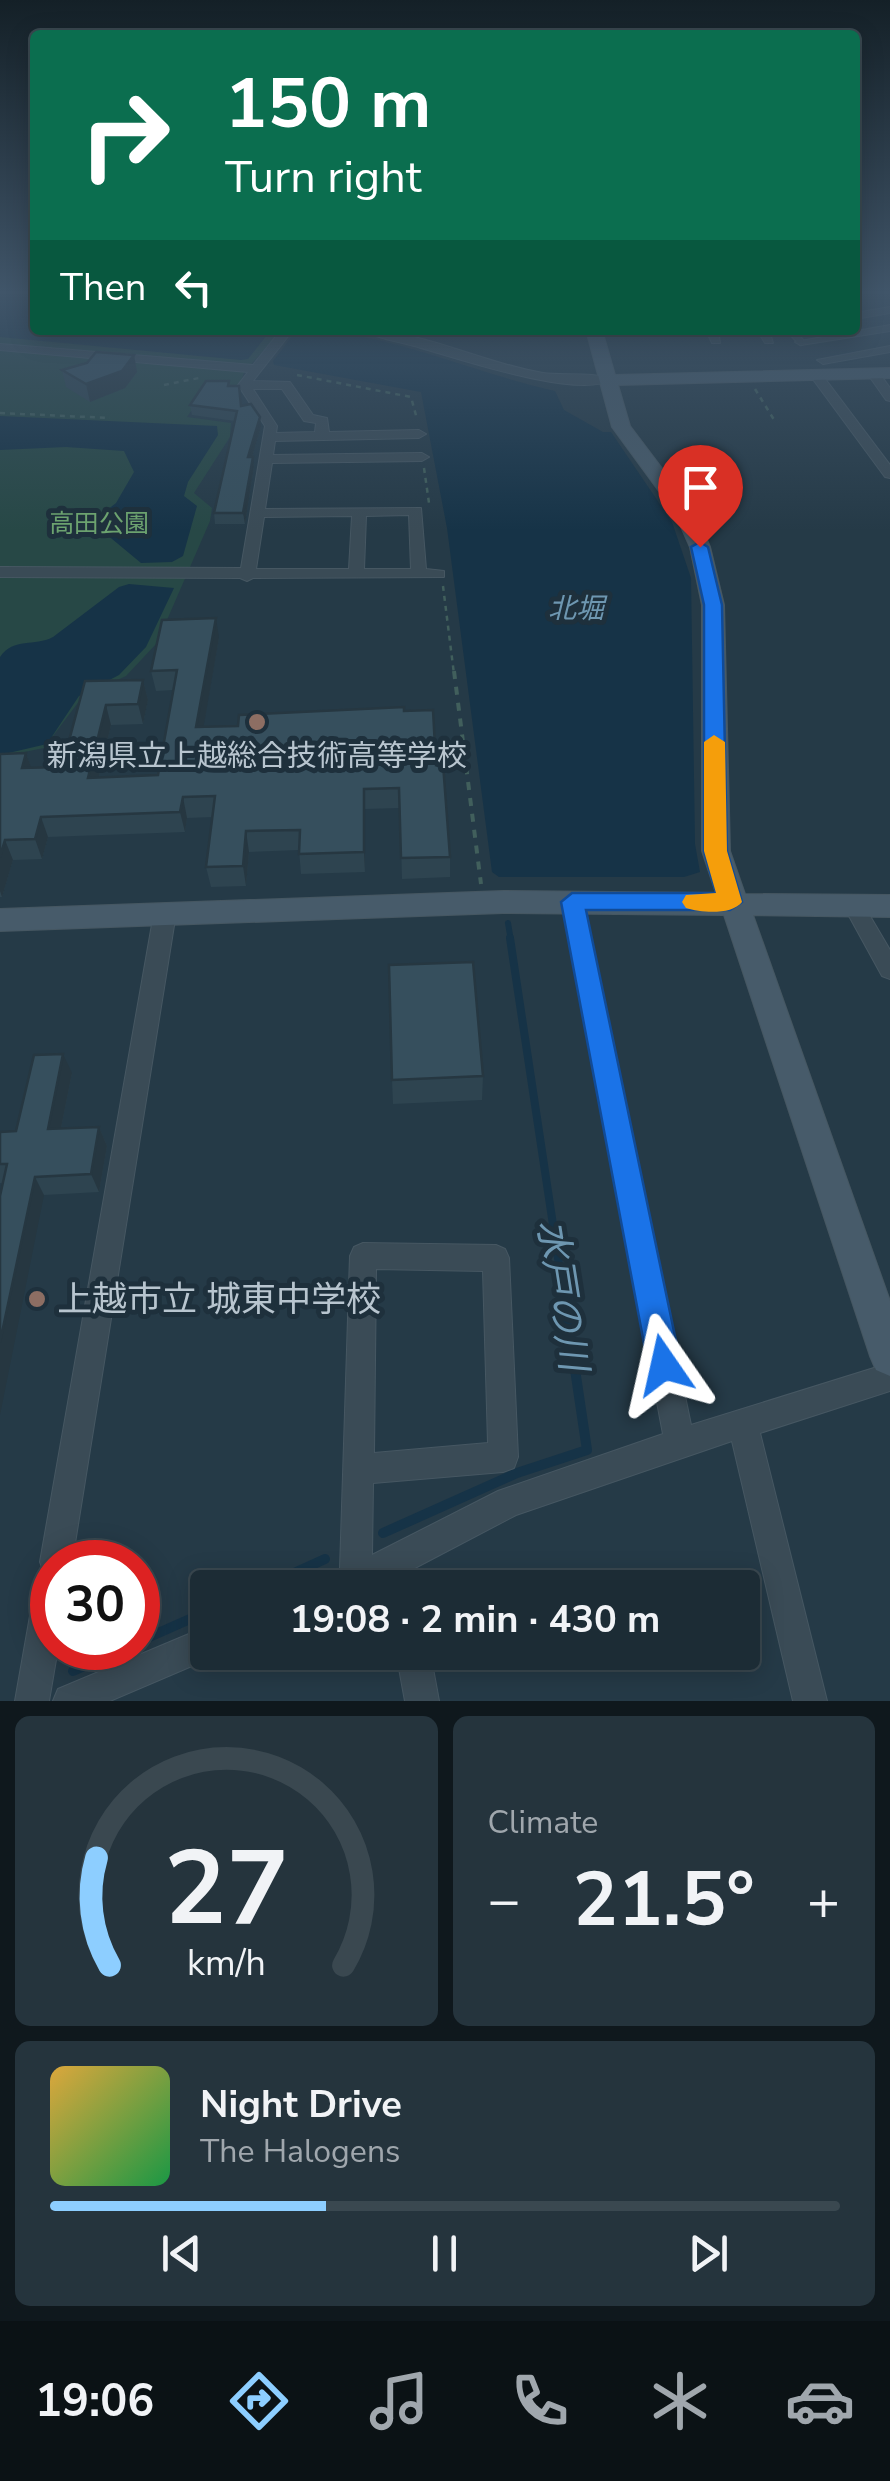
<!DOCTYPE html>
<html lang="en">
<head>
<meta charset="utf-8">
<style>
	body { margin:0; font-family:"Nunito Sans","Noto Sans JP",sans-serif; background:#25343d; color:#f1f3f6; height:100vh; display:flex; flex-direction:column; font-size:38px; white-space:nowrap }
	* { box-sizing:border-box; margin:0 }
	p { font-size:32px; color:#a0a7ad }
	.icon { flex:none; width:55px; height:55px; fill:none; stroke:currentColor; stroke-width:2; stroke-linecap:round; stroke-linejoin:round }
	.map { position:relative; height:1701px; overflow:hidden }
	.details { display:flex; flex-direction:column; gap:15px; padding:15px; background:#0f181d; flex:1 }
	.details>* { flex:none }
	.banner { position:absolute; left:30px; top:30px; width:830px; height:305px; border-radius:10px; box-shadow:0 5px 25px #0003,0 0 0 2px #3a4850; background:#0b6e4f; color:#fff; overflow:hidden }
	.speed { position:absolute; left:30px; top:1540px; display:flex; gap:20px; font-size:50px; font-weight:700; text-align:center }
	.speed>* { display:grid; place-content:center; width:130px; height:130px; border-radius:50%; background:#1c2c35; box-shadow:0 5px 25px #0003,0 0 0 2px #3a4850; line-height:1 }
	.speed .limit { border:15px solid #d22; background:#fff; color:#111 }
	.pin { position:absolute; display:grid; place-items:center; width:85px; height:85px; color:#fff; margin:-102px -42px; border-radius:50% 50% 50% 0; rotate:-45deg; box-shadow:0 0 10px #0007 }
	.pin .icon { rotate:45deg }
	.me { position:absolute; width:110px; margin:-55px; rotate:349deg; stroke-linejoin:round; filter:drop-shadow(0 0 8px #0008) }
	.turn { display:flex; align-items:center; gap:35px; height:210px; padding:0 30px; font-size:45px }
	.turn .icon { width:130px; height:130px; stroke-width:2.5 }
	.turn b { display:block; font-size:70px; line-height:85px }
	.then { display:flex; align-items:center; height:95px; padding:0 30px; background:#0003; gap:20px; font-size:38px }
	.big { font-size:75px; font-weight:700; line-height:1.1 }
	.details .card { flex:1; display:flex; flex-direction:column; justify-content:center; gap:15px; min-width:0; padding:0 35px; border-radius:15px; background:#25343d }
	.details .dial { align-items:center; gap:0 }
	.dial svg { height:260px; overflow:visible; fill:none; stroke:#3a4850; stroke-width:7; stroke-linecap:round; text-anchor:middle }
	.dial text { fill:#f1f3f6; stroke:none }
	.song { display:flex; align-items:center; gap:30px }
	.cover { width:120px; height:120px; border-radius:15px; background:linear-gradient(135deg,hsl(40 70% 55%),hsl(140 70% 35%)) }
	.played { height:10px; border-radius:5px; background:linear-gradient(90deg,#8dceff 35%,#3a4850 35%) }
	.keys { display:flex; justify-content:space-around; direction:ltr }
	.heat { display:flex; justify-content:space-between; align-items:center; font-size:55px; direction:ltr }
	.details .tiles { flex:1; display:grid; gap:15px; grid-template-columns:1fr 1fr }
	.card:last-child { grid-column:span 2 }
	.trip { position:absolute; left:190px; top:1570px; width:570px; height:100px; border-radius:10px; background:#1c2c35; box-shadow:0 5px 25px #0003,0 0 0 2px #3a4850; font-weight:700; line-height:100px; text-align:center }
	.tabs { display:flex; height:160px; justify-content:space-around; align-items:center; background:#0b1215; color:#a0a7ad }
	.tabs .icon { width:70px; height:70px }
	.tabs .current { color:#8dceff }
	.tabs b { font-size:45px; color:#f1f3f6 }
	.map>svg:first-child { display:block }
	.green { fill:#274846 }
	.water { fill:#163347 }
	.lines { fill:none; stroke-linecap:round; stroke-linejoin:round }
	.stream-far2 { stroke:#163347; stroke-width:6 }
	.stream-far1 { stroke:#163347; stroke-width:8 }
	.stream { stroke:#163347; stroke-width:10 }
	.lane-casing { stroke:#465762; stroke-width:8 }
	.street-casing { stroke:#465762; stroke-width:2 }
	.secondary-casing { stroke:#465762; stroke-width:2 }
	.path-far1 { stroke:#415f5c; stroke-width:2.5; stroke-dasharray:5 5; stroke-linecap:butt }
	.path { stroke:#415f5c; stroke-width:4; stroke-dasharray:8 8; stroke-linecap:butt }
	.lane { stroke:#3a4b56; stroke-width:6 }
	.street { fill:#3a4b56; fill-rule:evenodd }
	.secondary { fill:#475b6a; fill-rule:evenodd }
	.wall { fill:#2e4450 }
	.shaded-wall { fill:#263741 }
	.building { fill:#364f5d; stroke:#263741; stroke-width:2.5 }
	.route { fill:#1a73e8; stroke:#114b97; stroke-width:2.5 }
	.slow { fill:#f59e0b }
	.education-dot { fill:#8d6e63; stroke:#1e303c; stroke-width:4 }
	.labels { text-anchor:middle; stroke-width:10; stroke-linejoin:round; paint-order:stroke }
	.far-park-label { font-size:25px; fill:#6ca26f; stroke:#1e303c }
	.far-water-label { font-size:28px; font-style:italic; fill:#6e97b1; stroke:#1e303c }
	.poi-label { font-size:30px; fill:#b8c5cf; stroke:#1e303c }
	.near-poi-label { font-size:35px; fill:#b8c5cf; stroke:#1e303c; text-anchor:start }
	.near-water-label { font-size:38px; font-style:italic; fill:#6e97b1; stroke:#1e303c }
</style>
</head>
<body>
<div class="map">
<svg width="890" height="1701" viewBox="0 0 890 1701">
	<rect width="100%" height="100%" fill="#253a47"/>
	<path class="green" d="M0 293H35V330H282L244 372 239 388H206L187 417 231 423 230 437 194 493 212 508 210 521 157 643 126 676 83 696 44 748 0 757Z"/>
	<g class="water">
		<path d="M0 293H35V330H271L248 359 241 360 0 337Z"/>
		<path d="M297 330C387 330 468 372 555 391L564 410 603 432H611L672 522 691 578 695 844 700 872 684 877H499L492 872 447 528 421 392 274 365 273 361Z"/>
		<path d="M0 416 217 426 218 435 188 482 184 496 197 506 183 556 172 562 141 563 100 529 97 518 116 503 134 472 124 451 66 447 0 450Z"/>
		<path d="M129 584 174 588 146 647 119 675 79 696 47 744 0 755V657C14 637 34 647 53 637L119 587Z"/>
	</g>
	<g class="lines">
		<path class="stream-far2" d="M508 923 511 941"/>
		<path class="stream-far1" d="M510 938 561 1278"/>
		<g class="stream">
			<path d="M383 1533 517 1473 587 1450 561 1275"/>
			<path d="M261 1588 325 1559"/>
			<path d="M138 1642 208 1611"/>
			<path d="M73 1671 126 1648"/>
		</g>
		<defs>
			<path id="lane" d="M790 330 801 342"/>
			<g id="street">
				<path d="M890 307V313L855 319V313Z"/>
				<path d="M890 325V331L801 345 795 342Z"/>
				<path d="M281 330H293L253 381 290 382 313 415 327 418 329 432 419 430 426 434 419 438 275 441 273 455 422 453 429 457 422 461 272 463 265 509 421 508 426 569 444 571V577L253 578 247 581 240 578 0 577V567L241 568 265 426 238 385 248 372 0 350V344L253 365ZM253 389H282L304 421 316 423 315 432 276 433 277 426ZM409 515 411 569H364L366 516ZM352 516 349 569H256L264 517Z"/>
				<path d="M361 330C423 330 482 363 543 373 563 376 595 371 611 380 577 399 460 359 421 348 402 342 378 339 361 330Z"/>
				<path d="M706 330H718L720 343H712Z"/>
				<path d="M757 330H769L773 343H765Z"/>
				<path d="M890 346V352L823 364 817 360Z"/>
				<path d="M869 370H877L890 388V401L886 400 867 373Z"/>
				<path d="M812 372H820L890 465V478L885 477 812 378Z"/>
				<path d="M573 894 580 896 583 902 691 1425 890 1363V1391L760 1433 827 1701H793L732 1441 516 1515 413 1569 417 1588H385L384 1583 373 1588H318L323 1577 340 1569 350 1256 354 1247 363 1243 496 1245 505 1249 509 1258 518 1457 514 1468 503 1472 373 1483 372 1555 498 1491 663 1434 563 902 566 896ZM376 1269 483 1271 488 1443 374 1453Z"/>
				<path d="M853 897 860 899 890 950V979L882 976 843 905 846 899Z"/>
				<path d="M165 905 172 907 176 913 72 1562H52V1648H58L49 1701H15L36 1582 43 1570 40 1562 154 913 158 907Z"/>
				<path d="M208 1626V1652L220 1654 110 1701H53L58 1689Z"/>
				<path d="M396 1652H430L439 1701H405Z"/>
			</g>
			<path id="secondary" d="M586 330H602L615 375 890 368V378L618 385 630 426 695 512 710 547 724 605 730 851 745 894 890 895V917L753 915 890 1301V1376L876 1370 870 1356 724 915 503 913 0 931V909L503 891 716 893 702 851V605L690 547 675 513 612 427Z"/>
		</defs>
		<use href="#lane" class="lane-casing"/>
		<use href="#street" class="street-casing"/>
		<use href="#secondary" class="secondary-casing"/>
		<g class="path-far1">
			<path d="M297 375 411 397 417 419"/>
			<path d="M164 385 199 378"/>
			<path d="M755 389 776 423"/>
			<path d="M0 413 110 418"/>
			<path d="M424 468 429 503"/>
			<path d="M443 586 454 674"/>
		</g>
		<path class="path" d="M454 671 481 884"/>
		<use href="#lane" class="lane"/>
		<use href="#street" class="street"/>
		<use href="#secondary" class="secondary"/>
	</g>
	<g class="wall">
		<path d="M134 355 137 372 125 388 90 402 66 387 62 370Z"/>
		<path d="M229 381 230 386 242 406 261 427 252 457 254 467 245 524H215L214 513 235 421 192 415 190 405Z"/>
		<path d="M219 638 203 727 238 726 404 711 436 765 450 857V877L402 879 400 808 365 809V872L301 874 299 850 249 852 246 886 211 887 206 867 213 817 187 818 185 832 48 837 42 859 13 860 2 897H0V754L26 753 31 768 62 767 85 681 143 680 148 700 143 724 111 725 99 777 158 775 173 690 156 691 151 671Z"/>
		<path d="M72 1073 61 1128 99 1127 107 1146 99 1192 44 1195 0 1183V1132L16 1131Z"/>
		<path d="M483 1076 482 1100 393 1104 392 1080Z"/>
	</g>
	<g class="shaded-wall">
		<path d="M134 355 137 372 125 388 90 402 86 384Z"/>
		<path d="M260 417 261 427 249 467 248 457Z"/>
		<path d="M253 457 254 467 245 524 243 513Z"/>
		<path d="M216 618 219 638 200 747 196 727Z"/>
		<path d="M143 680 148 700 143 724 138 704Z"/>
		<path d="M106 705 111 725 94 798 88 778Z"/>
		<path d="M26 753 33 773 22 768Z"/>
		<path d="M364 789 365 809V872L364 852Z"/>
		<path d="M183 797 187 818 185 832 180 812Z"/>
		<path d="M41 817 48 837 42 859 35 839Z"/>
		<path d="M246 831 249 852 246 886 243 866Z"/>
		<path d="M5 840 13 860 2 897 0 891V857Z"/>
		<path d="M63 1054 72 1073 57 1148 48 1129Z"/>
		<path d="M99 1127 107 1146 99 1192 91 1174Z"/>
		<path d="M35 1177 44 1195 0 1415V1342Z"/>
	</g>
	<g class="building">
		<path d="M96 352 134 355 122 371 86 384 62 370 87 363Z"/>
		<path d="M206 381H229L228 386H239L241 406 251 404 260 417 248 457H253L243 513H214L237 411 190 405Z"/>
		<path d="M216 618 196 727 238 726 239 715 404 707V711L433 710 436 765 443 764 450 857 401 858 399 788 364 789V852L299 854 300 830 246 831 243 866 206 867 215 796 183 797 180 812 41 817 35 839 5 840 0 857V754L26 753 22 768 62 767 85 681 143 680 138 704 106 705 88 778 158 775 177 670 151 671 162 620Z"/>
		<path d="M473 962 483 1076 392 1080 389 965Z"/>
		<path d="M63 1054 48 1129 99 1127 91 1174 35 1177 0 1342V1196L7 1164H0V1132L16 1131 34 1055Z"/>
	</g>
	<linearGradient id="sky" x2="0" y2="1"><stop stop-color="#142027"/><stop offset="0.55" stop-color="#405569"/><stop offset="1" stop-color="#405569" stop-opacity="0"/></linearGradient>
	<rect width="890" height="531" fill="url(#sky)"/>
	<path class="route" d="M700 542 708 547 722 605 727 851 742 902 730 910H586L681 1365 676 1377 664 1381 653 1377 648 1365 561 902 572 893H716L704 851V605L691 547Z"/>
	<path class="slow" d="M714 735 725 742 727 851 742 902C732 915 702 913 686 908L682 902 686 895 716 893 704 851V742Z"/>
	<g class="education-dot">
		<circle cx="257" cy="722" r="10"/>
		<circle cx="37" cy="1299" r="10"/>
	</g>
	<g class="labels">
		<g class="far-park-label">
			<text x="99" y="532">高田公園</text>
		</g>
		<g class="far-water-label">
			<text x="576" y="618">北堀</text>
		</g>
		<g class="poi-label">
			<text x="257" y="766">新潟県立上越総合技術高等学校</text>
		</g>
		<g class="near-poi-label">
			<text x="57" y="1311">上越市立 城東中学校</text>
		</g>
		<g class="near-water-label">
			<text transform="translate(563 1295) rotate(81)" y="13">水戸の川</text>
		</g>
	</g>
</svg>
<div class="speed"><div class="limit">30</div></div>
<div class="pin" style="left:700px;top:547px;background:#d93025"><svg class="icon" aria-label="arrive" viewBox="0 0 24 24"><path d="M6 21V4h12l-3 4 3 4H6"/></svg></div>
<svg class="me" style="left:664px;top:1365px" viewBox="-20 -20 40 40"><path d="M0-17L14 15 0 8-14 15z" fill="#1a73e8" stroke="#fff" stroke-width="4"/></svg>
<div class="trip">19:08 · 2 min · 430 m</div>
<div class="banner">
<div class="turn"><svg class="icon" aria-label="right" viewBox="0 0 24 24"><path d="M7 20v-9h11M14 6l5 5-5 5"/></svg><div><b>150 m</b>Turn right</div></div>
<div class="then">Then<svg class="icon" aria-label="left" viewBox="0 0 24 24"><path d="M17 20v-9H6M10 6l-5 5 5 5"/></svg></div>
</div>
</div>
<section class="details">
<div class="tiles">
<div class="card dial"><svg viewBox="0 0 100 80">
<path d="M14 69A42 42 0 1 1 86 69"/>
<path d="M14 69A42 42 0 0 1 10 36" stroke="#8dceff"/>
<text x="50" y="56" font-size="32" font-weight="700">27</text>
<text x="50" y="72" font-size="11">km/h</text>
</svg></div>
<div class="card"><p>Climate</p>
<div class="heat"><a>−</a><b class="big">21.5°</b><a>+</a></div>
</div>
<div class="card">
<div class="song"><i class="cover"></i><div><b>Night Drive</b><p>The Halogens</p></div></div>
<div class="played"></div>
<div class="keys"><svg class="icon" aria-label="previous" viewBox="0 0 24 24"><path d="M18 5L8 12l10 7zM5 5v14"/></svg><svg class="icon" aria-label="pause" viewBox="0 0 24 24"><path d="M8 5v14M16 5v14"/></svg><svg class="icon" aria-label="next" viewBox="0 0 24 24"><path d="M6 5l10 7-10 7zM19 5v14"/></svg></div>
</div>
</div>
</section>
<nav class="tabs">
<b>19:06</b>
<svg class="icon current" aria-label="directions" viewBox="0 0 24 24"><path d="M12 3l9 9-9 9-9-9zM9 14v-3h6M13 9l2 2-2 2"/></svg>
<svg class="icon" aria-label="music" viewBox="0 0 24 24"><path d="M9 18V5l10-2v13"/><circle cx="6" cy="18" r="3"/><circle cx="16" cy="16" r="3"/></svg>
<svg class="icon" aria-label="phone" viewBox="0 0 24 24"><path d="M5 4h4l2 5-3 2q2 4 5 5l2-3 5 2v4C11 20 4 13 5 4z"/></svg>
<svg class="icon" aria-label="climate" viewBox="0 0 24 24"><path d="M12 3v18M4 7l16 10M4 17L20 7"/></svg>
<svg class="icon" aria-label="car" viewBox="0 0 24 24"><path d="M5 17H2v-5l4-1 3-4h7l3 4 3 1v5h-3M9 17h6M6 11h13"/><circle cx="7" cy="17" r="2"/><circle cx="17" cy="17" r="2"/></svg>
</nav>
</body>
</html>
